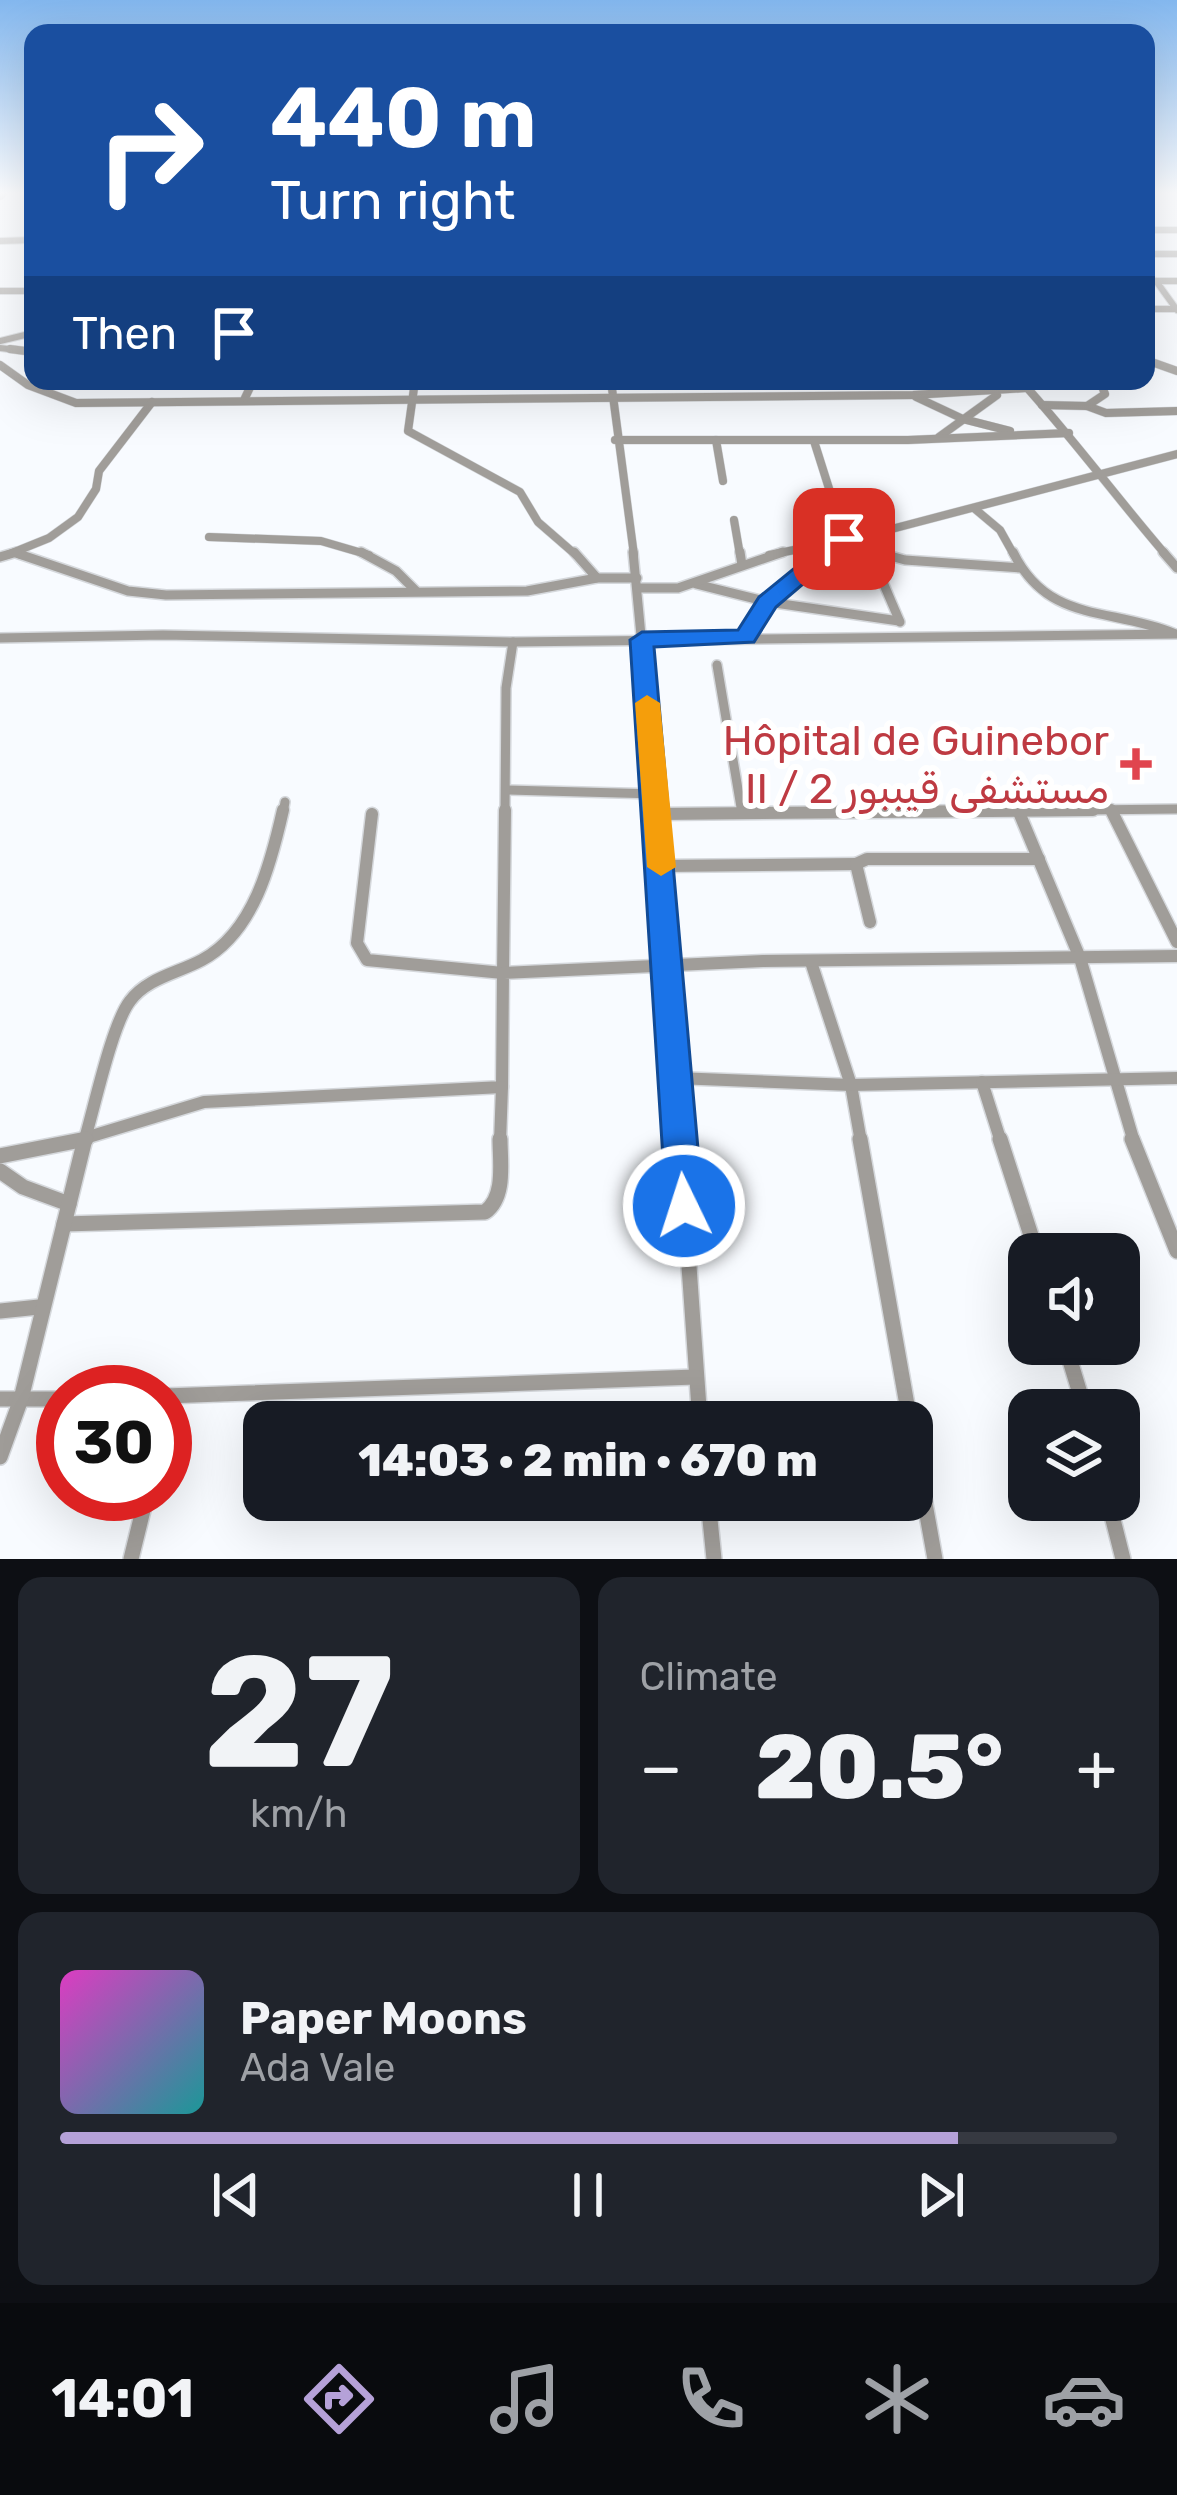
<!DOCTYPE html>
<html lang="en">
<head>
<meta charset="utf-8">
<style>
	body { margin:0; font-family:Rubik,"Noto Naskh Arabic",sans-serif; background:#20242c; color:#f1f3f6; height:100vh; display:flex; flex-direction:column; font-size:45px; white-space:nowrap }
	* { box-sizing:border-box; margin:0 }
	p { font-size:39px; color:#9ea1a6 }
	.icon { flex:none; width:66px; height:66px; fill:none; stroke:currentColor; stroke-width:2; stroke-linecap:round; stroke-linejoin:round }
	.map { position:relative; height:1559px; overflow:hidden }
	.drawer { display:flex; flex-direction:column; gap:18px; padding:18px; background:#0d0f14; flex:1 }
	.drawer>* { flex:none }
	.top-card { position:absolute; left:24px; top:24px; width:1131px; height:366px; border-radius:24px; box-shadow:0 12px 48px #0002; background:#1a4fa0; color:#fff; overflow:hidden }
	.tools { position:absolute; left:1008px; top:1233px; display:grid; gap:24px }
	.tools a { display:grid; place-items:center; width:132px; height:132px; border-radius:24px; background:#171b24; box-shadow:0 12px 48px #0002; font-size:60px }
	.speed { position:absolute; left:36px; top:1365px; display:flex; gap:24px; font-size:60px; font-weight:700; text-align:center }
	.speed>* { display:grid; place-content:center; width:156px; height:156px; border-radius:50%; background:#171b24; box-shadow:0 12px 48px #0002; line-height:1 }
	.speed .limit { border:18px solid #d22; background:#fff; color:#111 }
	.pin { position:absolute; display:grid; place-items:center; width:102px; height:102px; color:#fff; margin:-51px; border-radius:24px; box-shadow:0 6px 18px #0006 }
	.me { position:absolute; width:132px; margin:-66px; rotate:356deg; stroke-linejoin:round; filter:drop-shadow(0 0 9px #0008) }
	.turn { display:flex; align-items:center; gap:42px; height:252px; padding:0 48px; font-size:54px }
	.turn .icon { width:156px; height:156px; stroke-width:2.5 }
	.turn b { display:block; font-size:84px; line-height:102px }
	.then { display:flex; align-items:center; height:114px; padding:0 48px; background:#0003; gap:24px; font-size:45px }
	.big { font-size:90px; font-weight:800; line-height:1.1 }
	.drawer .tile { flex:1; display:flex; flex-direction:column; justify-content:center; gap:18px; min-width:0; padding:0 42px; border-radius:24px; background:#20242c }
	.drawer .dial { align-items:center; gap:0 }
	.dial b { font-size:156px; line-height:1 }
	.song { display:flex; align-items:center; gap:36px }
	.cover { width:144px; height:144px; border-radius:18px; background:linear-gradient(135deg,hsl(310 70% 55%),hsl(180 70% 35%)) }
	.played { height:12px; border-radius:6px; background:linear-gradient(90deg,#b5a1d8 85%,#363941 85%) }
	.keys { display:flex; justify-content:space-around; direction:ltr }
	.heat { display:flex; justify-content:space-between; align-items:center; font-size:66px; direction:ltr }
	.drawer .tiles { flex:1; display:grid; gap:18px; grid-template-columns:1fr 1fr }
	.tile:last-child { grid-column:span 2 }
	.trip { position:absolute; left:243px; top:1401px; width:690px; height:120px; border-radius:24px; background:#171b24; box-shadow:0 12px 48px #0002; font-weight:800; line-height:120px; text-align:center }
	.tab-bar { display:flex; height:192px; justify-content:space-around; align-items:center; background:#090b0e; color:#9ea1a6 }
	.tab-bar .icon { width:84px; height:84px }
	.tab-bar .on { color:#b5a1d8 }
	.tab-bar b { font-size:54px; color:#f1f3f6 }
	.map>svg:first-child { display:block }
	.lines { fill:none; stroke-linecap:round; stroke-linejoin:round }
	.minor-far4-casing { stroke:#d5d8dc; stroke-width:8 }
	.minor-far3-casing { stroke:#d5d8dc; stroke-width:9 }
	.minor-far2-casing { stroke:#d5d8dc; stroke-width:12 }
	.minor-far1-casing { stroke:#d5d8dc; stroke-width:15 }
	.minor-casing { stroke:#d5d8dc; stroke-width:18 }
	.tertiary-casing { stroke:#d5d8dc; stroke-width:9 }
	.minor-far4 { stroke:#a09d99; stroke-width:6 }
	.minor-far3 { stroke:#a09d99; stroke-width:8 }
	.minor-far2 { stroke:#a09d99; stroke-width:9 }
	.minor-far1 { stroke:#a09d99; stroke-width:12 }
	.minor { stroke:#a09d99; stroke-width:15 }
	.tertiary { stroke:#a09d99; stroke-width:8 }
	.route { fill:#1a73e8; stroke:#114b97; stroke-width:3 }
	.slow { fill:#f59e0b }
	.health-dot { fill:#e0444e; stroke:#fff; stroke-width:4.5 }
	.labels { text-anchor:middle; stroke-width:12; stroke-linejoin:round; paint-order:stroke }
	.health-label { font-size:42px; fill:#be3a42; stroke:#fff; text-anchor:end }
</style>
</head>
<body>
<div class="map">
<svg width="1177" height="1559" viewBox="0 0 1177 1559">
	<rect width="100%" height="100%" fill="#f8fbff"/>
	<g class="lines">
		<defs>
			<g id="minor-far4">
				<path d="M1146 230H1177"/>
				<path d="M0 241 33 240"/>
				<path d="M1146 254H1177"/>
				<path d="M1146 281H1177"/>
				<path d="M1156 281 1177 310"/>
				<path d="M0 291H33"/>
				<path d="M1146 309H1177"/>
				<path d="M0 341 33 333"/>
				<path d="M0 348 33 352"/>
			</g>
			<g id="minor-far3">
				<path d="M10 349 33 352"/>
				<path d="M1146 360 1177 371"/>
				<path d="M0 365 28 385 76 403 913 395 1026 388"/>
				<path d="M415 381 408 431 520 492 538 522 576 555"/>
				<path d="M611 381 634 555"/>
				<path d="M1021 381C1072 437 1116 497 1166 555"/>
				<path d="M1100 381 1105 394 1087 406 1106 413 1177 411"/>
				<path d="M916 397 963 419 1010 431"/>
				<path d="M245 398 253 381"/>
				<path d="M1042 405 1087 406"/>
				<path d="M939 437 997 395"/>
				<path d="M615 440H908L1069 433"/>
				<path d="M716 440 723 481"/>
				<path d="M814 441 845 539"/>
				<path d="M975 509 1000 530 1014 555"/>
				<path d="M734 520 740 555"/>
				<path d="M209 537 321 541 369 555"/>
				<path d="M815 545 818 555"/>
				<path d="M870 550 887 555"/>
				<path d="M16 553 21 555"/>
				<path d="M7 555 49 538 78 517 96 489 99 471 152 402"/>
				<path d="M769 555 865 536 1177 454"/>
			</g>
			<g id="minor-far2">
				<path d="M361 552 396 571 416 591"/>
				<path d="M574 552 597 578"/>
				<path d="M633 552 658 813"/>
				<path d="M740 552 742 565"/>
				<path d="M870 552 900 622"/>
				<path d="M876 552 905 560 1021 568"/>
				<path d="M1013 552C1048 624 1110 607 1173 633"/>
				<path d="M1163 552 1177 568"/>
				<path d="M16 553 128 591 166 595 527 591 597 578H637"/>
				<path d="M0 557 17 552"/>
				<path d="M696 584 768 602 899 621"/>
				<path d="M638 588H678L783 552"/>
				<path d="M745 637 817 552"/>
				<path d="M0 638 163 635 513 642 1177 634"/>
				<path d="M717 665 742 813"/>
				<path d="M506 790 656 794"/>
				<path d="M283 813 285 802"/>
				<path d="M505 813 506 688 513 642"/>
				<path d="M781 813 1177 809"/>
			</g>
			<g id="minor-far1">
				<path d="M658 810 681 1142"/>
				<path d="M1018 810 1080 958 1134 1142"/>
				<path d="M1111 810 1177 942"/>
				<path d="M372 814 357 943 367 960 503 973 505 810"/>
				<path d="M658 814 1093 810"/>
				<path d="M661 866 856 864"/>
				<path d="M870 922 856 864 867 859H1039"/>
				<path d="M811 962 851 1085 861 1142"/>
				<path d="M676 1078 851 1085 1177 1078"/>
				<path d="M982 1082 1001 1142"/>
				<path d="M72 1142 204 1102 502 1087 503 973 763 961 1177 956"/>
				<path d="M84 1142C94 1109 112 1024 130 1001 147 978 178 973 202 960 254 932 271 863 283 810"/>
				<path d="M500 1142 502 1087"/>
			</g>
			<g id="minor">
				<path d="M680 1139 700 1422"/>
				<path d="M860 1139 910 1422"/>
				<path d="M1000 1139 1037 1254"/>
				<path d="M1132 1139 1177 1251"/>
				<path d="M0 1156 86 1139"/>
				<path d="M0 1171 23 1187 69 1204"/>
				<path d="M64 1224 485 1212C506 1197 500 1162 500 1139"/>
				<path d="M0 1311 39 1307"/>
				<path d="M1065 1344 1085 1410"/>
				<path d="M165 1396 695 1377"/>
				<path d="M0 1399H63"/>
				<path d="M165 1416 170 1396"/>
				<path d="M912 1432 935 1559"/>
				<path d="M0 1457 21 1399 85 1139"/>
				<path d="M708 1500 714 1559"/>
				<path d="M1108 1500 1123 1559"/>
				<path d="M131 1559 147 1494"/>
			</g>
			<path id="tertiary" d="M0 196 4 192"/>
		</defs>
		<use href="#minor-far4" class="minor-far4-casing"/>
		<use href="#minor-far3" class="minor-far3-casing"/>
		<use href="#minor-far2" class="minor-far2-casing"/>
		<use href="#minor-far1" class="minor-far1-casing"/>
		<use href="#minor" class="minor-casing"/>
		<use href="#tertiary" class="tertiary-casing"/>
		<use href="#minor-far4" class="minor-far4"/>
		<use href="#minor-far3" class="minor-far3"/>
		<use href="#minor-far2" class="minor-far2"/>
		<use href="#minor-far1" class="minor-far1"/>
		<use href="#minor" class="minor"/>
		<use href="#tertiary" class="tertiary"/>
	</g>
	<linearGradient id="sky" x2="0" y2="1"><stop stop-color="#83b7ee"/><stop offset="0.47" stop-color="#fcfdff"/><stop offset="1" stop-color="#fcfdff" stop-opacity="0"/></linearGradient>
	<rect width="1177" height="410" fill="url(#sky)"/>
	<path class="route" d="M844 533 855 539 852 544 827 549 829 555 816 573 776 607 754 642 654 647 703 1206 697 1217 684 1221 671 1217 666 1206 630 640 642 632 738 630 759 597 801 563 807 540Z"/>
	<path class="slow" d="M647 695 660 703 676 867 661 876 647 867 635 703Z"/>
	<path class="health-dot" d="M1130 746h12v12h12v12h-12v12h-12v-12h-12v-12h12z"/>
	<g class="labels">
		<g class="health-label">
			<text x="1109" y="755">Hôpital de Guinebor<tspan x="1109" dy="48">II / مستشفى قيببور 2</tspan></text>
		</g>
	</g>
</svg>
<div class="tools">
<a><svg class="icon" aria-label="sound" viewBox="0 0 24 24"><path d="M4 9h4l5-4v14l-5-4H4zM17 9q2 3 0 6"/></svg></a>
<a><svg class="icon" aria-label="layers" viewBox="0 0 24 24"><path d="M12 4l9 5-9 5-9-5zM3 14l9 5 9-5"/></svg></a>
</div>
<div class="speed"><div class="limit">30</div></div>
<div class="pin" style="left:844px;top:539px;background:#d93025"><svg class="icon" aria-label="arrive" viewBox="0 0 24 24"><path d="M6 21V4h12l-3 4 3 4H6"/></svg></div>
<svg class="me" style="left:684px;top:1206px" viewBox="-20 -20 40 40"><circle r="17" fill="#1a73e8" stroke="#fff" stroke-width="3"/><path d="M0-11L8 9 0 5-8 9z" fill="#fff"/></svg>
<div class="trip">14:03 · 2 min · 670 m</div>
<div class="top-card">
<div class="turn"><svg class="icon" aria-label="right" viewBox="0 0 24 24"><path d="M7 20v-9h11M14 6l5 5-5 5"/></svg><div><b>440 m</b>Turn right</div></div>
<div class="then">Then<svg class="icon" aria-label="arrive" viewBox="0 0 24 24"><path d="M6 21V4h12l-3 4 3 4H6"/></svg></div>
</div>
</div>
<section class="drawer">
<div class="tiles">
<div class="tile dial"><b>27</b><p>km/h</p></div>
<div class="tile"><p>Climate</p>
<div class="heat"><a>−</a><b class="big">20.5°</b><a>+</a></div>
</div>
<div class="tile">
<div class="song"><i class="cover"></i><div><b>Paper Moons</b><p>Ada Vale</p></div></div>
<div class="played"></div>
<div class="keys"><svg class="icon" aria-label="previous" viewBox="0 0 24 24"><path d="M18 5L8 12l10 7zM5 5v14"/></svg><svg class="icon" aria-label="pause" viewBox="0 0 24 24"><path d="M8 5v14M16 5v14"/></svg><svg class="icon" aria-label="next" viewBox="0 0 24 24"><path d="M6 5l10 7-10 7zM19 5v14"/></svg></div>
</div>
</div>
</section>
<nav class="tab-bar">
<b>14:01</b>
<svg class="icon on" aria-label="directions" viewBox="0 0 24 24"><path d="M12 3l9 9-9 9-9-9zM9 14v-3h6M13 9l2 2-2 2"/></svg>
<svg class="icon" aria-label="music" viewBox="0 0 24 24"><path d="M9 18V5l10-2v13"/><circle cx="6" cy="18" r="3"/><circle cx="16" cy="16" r="3"/></svg>
<svg class="icon" aria-label="phone" viewBox="0 0 24 24"><path d="M5 4h4l2 5-3 2q2 4 5 5l2-3 5 2v4C11 20 4 13 5 4z"/></svg>
<svg class="icon" aria-label="climate" viewBox="0 0 24 24"><path d="M12 3v18M4 7l16 10M4 17L20 7"/></svg>
<svg class="icon" aria-label="car" viewBox="0 0 24 24"><path d="M5 17H2v-5l4-1 3-4h7l3 4 3 1v5h-3M9 17h6M6 11h13"/><circle cx="7" cy="17" r="2"/><circle cx="17" cy="17" r="2"/></svg>
</nav>
</body>
</html>
